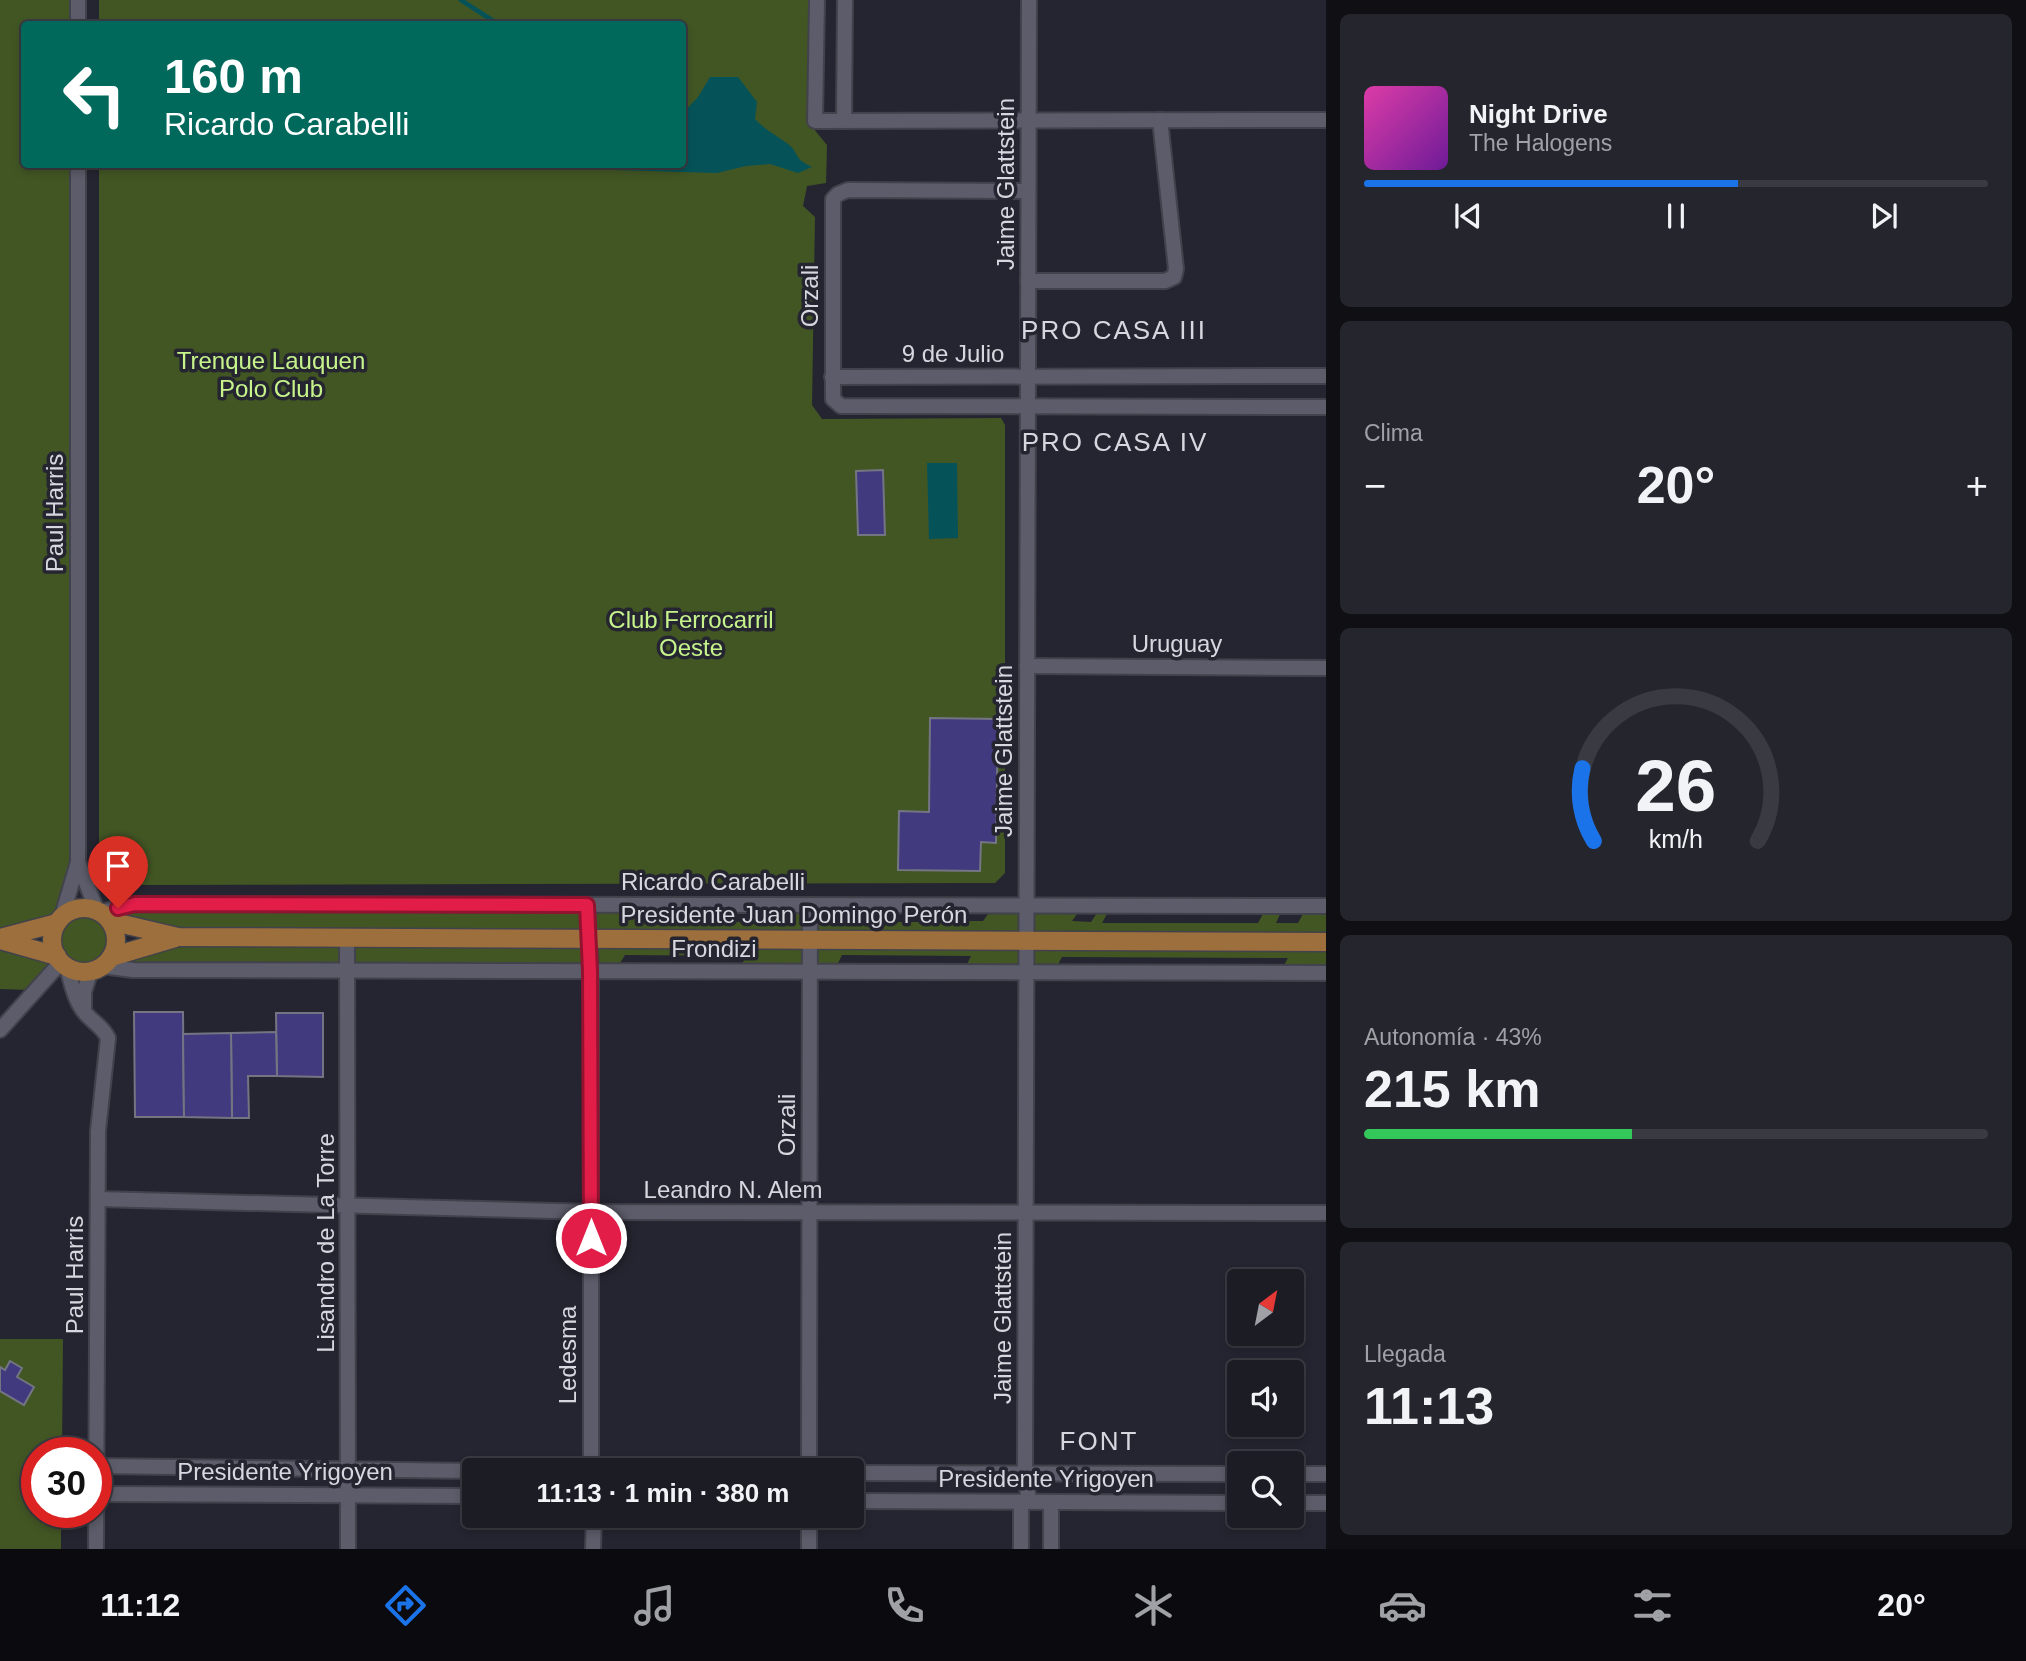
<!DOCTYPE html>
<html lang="es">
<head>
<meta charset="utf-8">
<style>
	body { margin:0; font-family:Arial,sans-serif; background:#25252d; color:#f1f3f6; height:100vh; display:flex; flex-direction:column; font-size:26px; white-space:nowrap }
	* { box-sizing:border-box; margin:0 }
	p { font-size:23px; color:#a0a1a7 }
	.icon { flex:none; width:38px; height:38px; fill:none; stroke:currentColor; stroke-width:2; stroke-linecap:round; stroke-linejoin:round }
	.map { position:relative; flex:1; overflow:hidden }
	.drawer { display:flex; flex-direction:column; gap:14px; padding:14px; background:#0f0f14; width:700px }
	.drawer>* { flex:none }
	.guide { position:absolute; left:21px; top:21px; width:665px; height:147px; border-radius:7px; box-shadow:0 4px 10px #0003,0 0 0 2px #3a3a42; background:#00695c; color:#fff; overflow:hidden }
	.needle { width:46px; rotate:32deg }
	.tools { position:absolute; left:1227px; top:1269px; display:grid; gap:14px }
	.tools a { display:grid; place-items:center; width:77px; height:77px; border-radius:7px; background:#1c1c25; box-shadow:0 4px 10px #0003,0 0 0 2px #3a3a42; font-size:35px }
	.speed { position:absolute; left:21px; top:1437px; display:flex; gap:14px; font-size:35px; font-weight:700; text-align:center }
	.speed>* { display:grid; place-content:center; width:91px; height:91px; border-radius:50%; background:#1c1c25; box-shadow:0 4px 10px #0003,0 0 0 2px #3a3a42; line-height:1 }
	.speed .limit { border:10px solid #d22; background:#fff; color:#111 }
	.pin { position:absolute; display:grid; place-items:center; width:60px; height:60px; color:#fff; margin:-72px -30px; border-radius:50% 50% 50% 0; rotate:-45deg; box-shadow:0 0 7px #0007 }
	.pin .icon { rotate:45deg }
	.me { position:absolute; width:77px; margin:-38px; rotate:0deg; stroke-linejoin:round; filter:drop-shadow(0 0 5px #0008) }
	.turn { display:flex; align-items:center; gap:24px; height:147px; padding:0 28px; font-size:32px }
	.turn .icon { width:91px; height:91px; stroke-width:2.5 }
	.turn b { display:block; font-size:49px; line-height:60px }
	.big { font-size:52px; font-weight:700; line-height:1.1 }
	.drawer .card { flex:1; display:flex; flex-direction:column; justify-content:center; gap:10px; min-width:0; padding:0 24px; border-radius:10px; background:#25252d }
	.drawer .dial { align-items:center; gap:0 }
	.dial svg { height:182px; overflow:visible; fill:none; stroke:#3a3a42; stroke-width:7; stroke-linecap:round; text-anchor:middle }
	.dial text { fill:#f1f3f6; stroke:none }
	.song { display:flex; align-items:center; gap:21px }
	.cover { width:84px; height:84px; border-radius:10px; background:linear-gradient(135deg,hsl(320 70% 55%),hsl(280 70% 35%)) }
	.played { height:7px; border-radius:4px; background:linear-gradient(90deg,#1a73e8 60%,#3a3a42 60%) }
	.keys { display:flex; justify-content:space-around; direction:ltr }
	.heat { display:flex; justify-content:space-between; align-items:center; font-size:38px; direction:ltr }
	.charge { height:10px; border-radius:5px; background:linear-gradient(90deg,#34c759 43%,#3a3a42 0) }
	.trip { position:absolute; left:462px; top:1458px; width:402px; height:70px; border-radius:7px; background:#1c1c25; box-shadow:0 4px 10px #0003,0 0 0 2px #3a3a42; font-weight:700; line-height:70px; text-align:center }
	.tab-bar { display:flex; height:112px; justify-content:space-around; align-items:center; background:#0b0b0f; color:#a0a1a7 }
	.tab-bar .icon { width:49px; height:49px }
	.tab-bar .on { color:#1a73e8 }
	.tab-bar b { font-size:32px; color:#f1f3f6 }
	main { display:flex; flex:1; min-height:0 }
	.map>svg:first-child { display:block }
	.green { fill:#425624 }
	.water { fill:#055359 }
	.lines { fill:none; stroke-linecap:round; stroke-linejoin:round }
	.stream { stroke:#055359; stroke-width:4.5 }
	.building { fill:#413a7e; stroke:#747583; stroke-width:2 }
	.minor-casing { stroke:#42424c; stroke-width:18 }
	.major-casing { stroke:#42424c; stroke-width:21 }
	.minor { stroke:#5c5c6a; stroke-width:14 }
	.major { stroke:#9d6f3c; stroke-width:18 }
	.route-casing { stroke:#92132f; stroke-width:18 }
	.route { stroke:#e11d48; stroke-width:12 }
	.labels { text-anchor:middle; stroke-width:7; stroke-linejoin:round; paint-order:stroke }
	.street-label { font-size:24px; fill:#d7d7df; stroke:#252531 }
	.park-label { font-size:24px; fill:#c6f48b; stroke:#252531 }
	.neighbourhood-label { font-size:26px; letter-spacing:2px; fill:#d7d7df; stroke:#252531 }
</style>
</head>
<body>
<main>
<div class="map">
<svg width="1326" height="1549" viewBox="0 0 1326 1549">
	<rect width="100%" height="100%" fill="#252531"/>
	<g class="green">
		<path d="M0 0H71V24H24V164L71 165 74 865 60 908 53 916 6 927H0Z"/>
		<path d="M99 0H808V122L827 145 826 183 807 186 803 206 815 217 812 405 822 419 1001 418 1005 425V873L995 883 128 885 99 853V165L682 164V24H99Z"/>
		<path d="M130 909 649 910 640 921 757 922 767 910H862L855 922H944L952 910H961L956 921H983L991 910H1080L1072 921 1091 922 1099 910H1109L1102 923H1258L1265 910H1282L1276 923H1298L1305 910H1326V935L180 931 128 918Z"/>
		<circle cx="84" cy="940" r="25"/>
		<path d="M180 944 1326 947V969H1282L1288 958 1062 957 1056 968H965L971 956 842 955 835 969 739 968 747 956 625 955 617 968 135 966V957Z"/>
		<path d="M0 947 54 963 30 990 0 989Z"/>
		<path d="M0 1339H63L62 1452H37V1512H61V1549H0Z"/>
	</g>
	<g class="water">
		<path d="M710 77H738L757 102 755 119C765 130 776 135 788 144 800 153 792 158 812 167L798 173 770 164 746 166 717 173 579 169 529 170 479 166 455 169 450 165 682 164 683 113 698 97Z"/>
		<path d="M927 463H957L958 538 929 539Z"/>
	</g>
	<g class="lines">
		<path class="stream" d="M461 0 498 24"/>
	</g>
	<g class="building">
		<path d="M883 470 885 535H858L856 471Z"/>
		<path d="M930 718 998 719 996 843 981 842 980 871 898 870 899 811 929 812Z"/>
		<path d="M134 1012H183L184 1117H135Z"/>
		<path d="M276 1013H323V1077L277 1076Z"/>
		<path d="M276 1032 277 1076H248L249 1118H232L231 1033Z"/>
		<path d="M231 1033 232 1118 184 1117 183 1034Z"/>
		<path d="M10 1361 22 1368 17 1377 34 1387 24 1405 0 1391V1367L5 1370Z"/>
	</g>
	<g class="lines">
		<defs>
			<g id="minor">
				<path d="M817 0 815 121 1326 120"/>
				<path d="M1029 0 1025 1473 1029 1502"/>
				<path d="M78 24V0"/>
				<path d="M844 121 845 0"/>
				<path d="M1028 191 848 190 838 194 833 199V399L841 406 1326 407"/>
				<path d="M1028 281H1165L1174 277 1176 269 1160 120"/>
				<path d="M832 377 1326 376"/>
				<path d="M1027 666 1326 668"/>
				<path d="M78 862 97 911"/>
				<path d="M587 905 591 971V1470"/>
				<path d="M101 912 135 904 1326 906"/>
				<path d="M62 916 78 862V164"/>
				<path d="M347 938 348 1549"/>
				<path d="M102 966 133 970 1326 973"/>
				<path d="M67 967C71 982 75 1002 86 1014 94 1023 103 1027 108 1038L98 1131 96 1549"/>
				<path d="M84 1007V992L91 970"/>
				<path d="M0 1030 61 962"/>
				<path d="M99 1199 591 1212 1326 1213"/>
				<path d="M97 1466 474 1471"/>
				<path d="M809 1470 810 905"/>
				<path d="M852 1473 1239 1474"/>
				<path d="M1292 1474H1326"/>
				<path d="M96 1494 474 1496"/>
				<path d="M852 1501 1239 1503"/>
				<path d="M1021 1502V1549"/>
				<path d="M1292 1503H1326"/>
				<path d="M593 1549 594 1516"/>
				<path d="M809 1549V1516"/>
				<path d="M1051 1549V1502"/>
			</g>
			<g id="major">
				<circle cx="84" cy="940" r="32"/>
				<path d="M110 921 178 937 1326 942"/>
				<path d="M0 938 57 923"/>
				<path d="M0 940 57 956"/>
				<path d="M111 957 175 938"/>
			</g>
		</defs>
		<use href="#minor" class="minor-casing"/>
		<use href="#major" class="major-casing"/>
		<use href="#minor" class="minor"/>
		<use href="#major" class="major"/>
	</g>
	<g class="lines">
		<defs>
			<path id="route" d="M118 908 135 904 587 905 590 971 591 1238"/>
		</defs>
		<use href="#route" class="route-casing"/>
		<use href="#route" class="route"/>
	</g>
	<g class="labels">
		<g class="street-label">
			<text transform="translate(1006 184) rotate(-90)" y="8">Jaime Glattstein</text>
			<text transform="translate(810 296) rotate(-90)" y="8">Orzali</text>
			<text x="953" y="362">9 de Julio</text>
			<text transform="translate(55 513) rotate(-90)" y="8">Paul Harris</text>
			<text x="1177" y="652">Uruguay</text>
			<text transform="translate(1004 751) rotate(-90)" y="8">Jaime Glattstein</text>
			<text x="713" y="890">Ricardo Carabelli</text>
			<text x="794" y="923">Presidente Juan Domingo Perón</text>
			<text x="714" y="957">Frondizi</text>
			<text transform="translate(787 1125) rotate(-90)" y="8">Orzali</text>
			<text x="733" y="1198">Leandro N. Alem</text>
			<text transform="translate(326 1243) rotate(-90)" y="8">Lisandro de La Torre</text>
			<text transform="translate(75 1275) rotate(-90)" y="8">Paul Harris</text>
			<text transform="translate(1003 1318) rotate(-90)" y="8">Jaime Glattstein</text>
			<text transform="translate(568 1355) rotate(-90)" y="8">Ledesma</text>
			<text x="285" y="1480">Presidente Yrigoyen</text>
			<text x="1046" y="1487">Presidente Yrigoyen</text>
		</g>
		<g class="park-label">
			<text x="271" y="369">Trenque Lauquen<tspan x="271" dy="28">Polo Club</tspan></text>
			<text x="691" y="628">Club Ferrocarril<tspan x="691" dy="28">Oeste</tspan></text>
		</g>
		<g class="neighbourhood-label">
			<text x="1114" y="339">PRO CASA III</text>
			<text x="1115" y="451">PRO CASA IV</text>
			<text x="1099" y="1450">FONT</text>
		</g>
	</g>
</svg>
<div class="tools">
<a><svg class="needle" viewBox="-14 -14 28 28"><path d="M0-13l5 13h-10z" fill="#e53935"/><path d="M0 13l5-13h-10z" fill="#a0a1a7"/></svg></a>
<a><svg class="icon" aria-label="sound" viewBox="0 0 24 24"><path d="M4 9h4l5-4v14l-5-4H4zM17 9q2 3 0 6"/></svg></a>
<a><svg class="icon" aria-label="search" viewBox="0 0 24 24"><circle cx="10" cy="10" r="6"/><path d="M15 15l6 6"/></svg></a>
</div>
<div class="speed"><div class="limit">30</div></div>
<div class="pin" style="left:118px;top:908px;background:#d93025"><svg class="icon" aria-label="arrive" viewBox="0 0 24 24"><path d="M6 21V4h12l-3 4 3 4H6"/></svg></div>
<svg class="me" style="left:591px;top:1238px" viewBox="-20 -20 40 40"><circle r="17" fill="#e11d48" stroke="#fff" stroke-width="3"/><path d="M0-11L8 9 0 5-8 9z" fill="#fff"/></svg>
<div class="trip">11:13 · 1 min · 380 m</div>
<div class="guide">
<div class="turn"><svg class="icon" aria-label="left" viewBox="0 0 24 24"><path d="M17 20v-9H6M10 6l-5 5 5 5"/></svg><div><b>160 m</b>Ricardo Carabelli</div></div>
</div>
</div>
<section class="drawer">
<div class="card">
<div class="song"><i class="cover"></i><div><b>Night Drive</b><p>The Halogens</p></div></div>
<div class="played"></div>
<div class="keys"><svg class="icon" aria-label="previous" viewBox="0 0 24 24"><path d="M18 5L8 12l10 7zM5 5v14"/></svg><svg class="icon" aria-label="pause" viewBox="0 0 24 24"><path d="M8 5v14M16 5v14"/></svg><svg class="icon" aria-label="next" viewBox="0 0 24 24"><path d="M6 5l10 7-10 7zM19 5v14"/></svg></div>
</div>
<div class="card"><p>Clima</p>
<div class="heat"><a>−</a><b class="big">20°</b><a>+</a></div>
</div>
<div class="card dial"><svg viewBox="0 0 100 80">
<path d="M14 69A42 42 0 1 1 86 69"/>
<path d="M14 69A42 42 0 0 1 9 37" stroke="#1a73e8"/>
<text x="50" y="56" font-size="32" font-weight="700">26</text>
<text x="50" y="72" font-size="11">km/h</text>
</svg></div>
<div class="card"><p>Autonomía · 43%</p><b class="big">215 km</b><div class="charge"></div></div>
<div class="card"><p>Llegada</p><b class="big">11:13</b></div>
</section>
</main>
<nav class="tab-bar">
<b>11:12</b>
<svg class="icon on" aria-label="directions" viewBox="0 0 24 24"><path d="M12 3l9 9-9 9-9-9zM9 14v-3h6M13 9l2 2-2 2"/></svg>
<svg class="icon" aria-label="music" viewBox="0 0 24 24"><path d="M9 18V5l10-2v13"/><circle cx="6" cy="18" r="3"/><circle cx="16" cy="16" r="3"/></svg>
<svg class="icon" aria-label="phone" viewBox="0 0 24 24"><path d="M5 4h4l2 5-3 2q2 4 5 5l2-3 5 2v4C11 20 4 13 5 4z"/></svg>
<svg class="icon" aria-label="climate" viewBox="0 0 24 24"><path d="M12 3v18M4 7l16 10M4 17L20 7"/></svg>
<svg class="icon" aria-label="car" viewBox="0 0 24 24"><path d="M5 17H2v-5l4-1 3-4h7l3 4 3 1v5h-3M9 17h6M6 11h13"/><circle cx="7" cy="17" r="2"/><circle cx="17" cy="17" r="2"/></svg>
<svg class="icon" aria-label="filters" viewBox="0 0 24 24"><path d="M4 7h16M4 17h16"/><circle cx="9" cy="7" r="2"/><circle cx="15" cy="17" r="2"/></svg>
<b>20°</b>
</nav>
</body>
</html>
